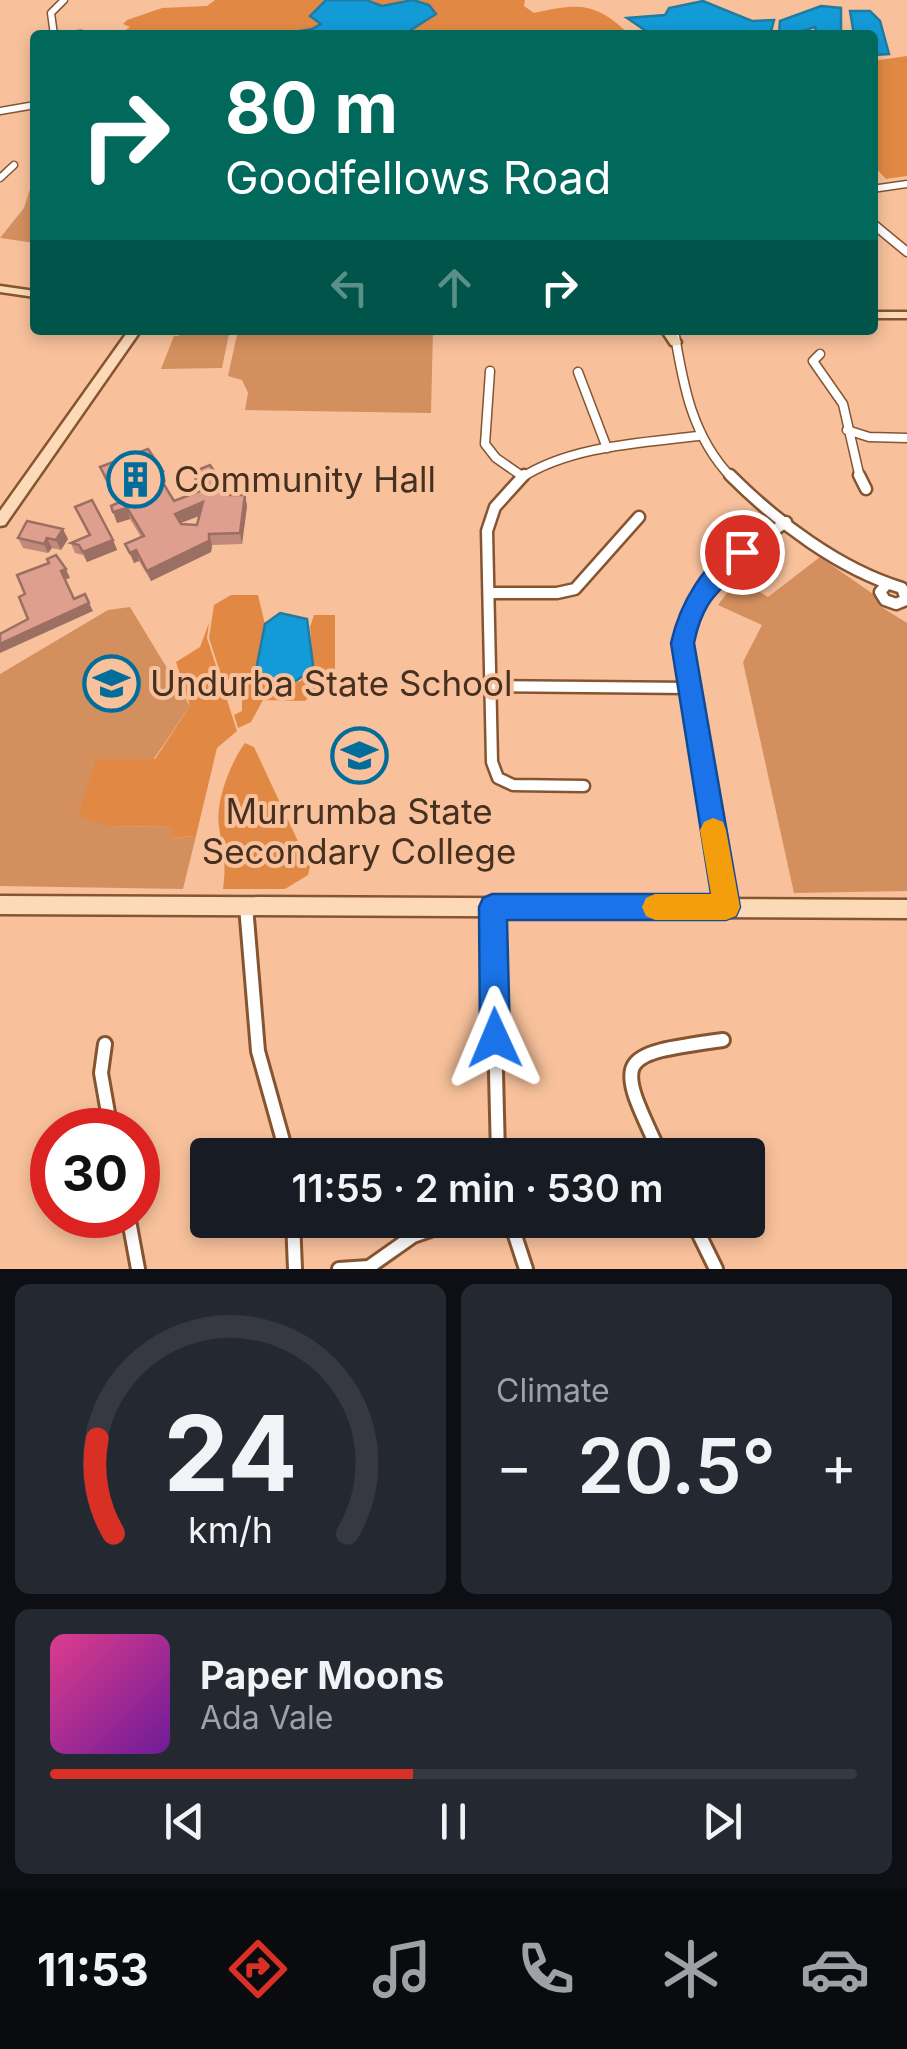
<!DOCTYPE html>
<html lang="en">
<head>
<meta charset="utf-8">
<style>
	body { margin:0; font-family:Inter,sans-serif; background:#242831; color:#f1f3f6; height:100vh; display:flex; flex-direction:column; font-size:38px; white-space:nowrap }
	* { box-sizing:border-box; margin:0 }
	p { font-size:32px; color:#9ea1a6 }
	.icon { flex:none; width:55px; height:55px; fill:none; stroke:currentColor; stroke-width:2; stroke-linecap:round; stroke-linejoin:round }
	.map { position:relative; height:1269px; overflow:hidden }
	.sheet { display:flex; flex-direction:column; gap:15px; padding:15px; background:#0d0f14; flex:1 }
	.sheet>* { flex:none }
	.guide { position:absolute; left:30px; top:30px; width:848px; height:305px; border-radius:10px; box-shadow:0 5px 15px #0003; background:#00695c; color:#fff; overflow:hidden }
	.speed { position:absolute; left:30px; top:1108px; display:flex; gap:20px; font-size:50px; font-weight:700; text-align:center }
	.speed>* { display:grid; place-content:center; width:130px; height:130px; border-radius:50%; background:#171b24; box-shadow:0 5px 15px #0003; line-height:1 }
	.speed .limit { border:15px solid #d22; background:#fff; color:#111 }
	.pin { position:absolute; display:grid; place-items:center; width:85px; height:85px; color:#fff; margin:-42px; border:5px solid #fff; border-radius:50%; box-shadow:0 2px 10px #0007 }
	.me { position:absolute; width:110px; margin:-55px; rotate:359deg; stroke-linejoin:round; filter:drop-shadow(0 0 8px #0008) }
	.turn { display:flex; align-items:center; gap:35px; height:210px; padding:0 30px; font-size:45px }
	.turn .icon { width:130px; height:130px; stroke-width:2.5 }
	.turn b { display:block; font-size:70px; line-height:85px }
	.lanes { display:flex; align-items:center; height:95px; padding:0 30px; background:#0003; justify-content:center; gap:50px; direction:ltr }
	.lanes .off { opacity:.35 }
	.big { font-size:75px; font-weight:600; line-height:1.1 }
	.sheet .tile { flex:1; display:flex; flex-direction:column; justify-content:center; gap:15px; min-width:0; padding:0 35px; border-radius:15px; background:#242831 }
	.sheet .dial { align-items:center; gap:0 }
	.dial svg { height:260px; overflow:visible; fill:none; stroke:#363941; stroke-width:7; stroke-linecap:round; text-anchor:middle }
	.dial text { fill:#f1f3f6; stroke:none }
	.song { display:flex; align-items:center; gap:30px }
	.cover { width:120px; height:120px; border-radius:15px; background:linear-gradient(135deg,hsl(330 70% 55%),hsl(280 70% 35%)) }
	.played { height:10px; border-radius:5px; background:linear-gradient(90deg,#d93025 45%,#363941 45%) }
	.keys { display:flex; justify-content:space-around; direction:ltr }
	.heat { display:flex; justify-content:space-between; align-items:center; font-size:55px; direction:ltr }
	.sheet .tiles { flex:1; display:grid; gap:15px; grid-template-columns:1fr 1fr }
	.tile:last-child { grid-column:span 2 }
	.trip { position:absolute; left:190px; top:1138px; width:575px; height:100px; border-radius:10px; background:#171b24; box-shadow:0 5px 15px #0003; font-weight:600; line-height:100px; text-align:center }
	.dock { display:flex; height:160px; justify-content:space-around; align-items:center; background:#090b0e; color:#9ea1a6 }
	.dock .icon { width:70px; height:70px }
	.dock .active { color:#d93025 }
	.dock b { font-size:45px; color:#f1f3f6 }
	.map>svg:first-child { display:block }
	.green { fill:#d48f5e }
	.forest { fill:#e18944 }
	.water { fill:#139bd7; stroke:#227ba0; stroke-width:2.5 }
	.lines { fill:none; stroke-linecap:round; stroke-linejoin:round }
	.street-far3-casing { stroke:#855532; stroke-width:9 }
	.street-far2-casing { stroke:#855532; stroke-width:11 }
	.street-far1-casing { stroke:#855532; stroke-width:15 }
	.street-casing { stroke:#855532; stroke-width:18 }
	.secondary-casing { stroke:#855532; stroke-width:5 }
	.street-far3 { stroke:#fff; stroke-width:6 }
	.street-far2 { stroke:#fff; stroke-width:8 }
	.street-far1 { stroke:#fff; stroke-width:10 }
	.street { stroke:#fff; stroke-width:12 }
	.secondary { fill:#fddab7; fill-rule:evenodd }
	.wall { fill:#c0897a; fill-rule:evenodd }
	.shaded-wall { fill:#9c6f63 }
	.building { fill:#df9f8e; stroke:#9c6f63; stroke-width:2.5; fill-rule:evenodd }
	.route { fill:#1a73e8; stroke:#114b97; stroke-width:2.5 }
	.slow { fill:#f59e0b }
	.labels { text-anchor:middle; stroke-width:8; stroke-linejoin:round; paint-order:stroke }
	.poi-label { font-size:35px; fill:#463121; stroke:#f8c19c; text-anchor:start }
</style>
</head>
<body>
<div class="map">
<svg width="907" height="1269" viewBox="0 0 907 1269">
	<rect width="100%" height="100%" fill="#f8c19c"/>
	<g class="green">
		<path d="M35 185V243L0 238 24 208 30 189Z"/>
		<path d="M180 330H224L223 334H229L222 368 161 369 174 336H179Z"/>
		<path d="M238 330H433L431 413 245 410 248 393 242 380 228 376Z"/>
		<path d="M820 557 873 594 883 608 907 623V891L794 893 743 662 762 625 718 605 738 578 768 597Z"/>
		<path d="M130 607 190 706 108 826 173 827V838L196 836 183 889 0 886V674L108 610Z"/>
	</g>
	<g class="forest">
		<path d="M215 0H326L311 16 322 23C289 45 163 35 118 35L130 27 123 24 127 20 162 8 207 6Z"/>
		<path d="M366 0H525L524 6 534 13C580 3 595 2 630 35H403L415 26 413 0 382 6Z"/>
		<path d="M907 56V176L886 179 873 165V61Z"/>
		<path d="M231 595H258L265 624 257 665 281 687 301 681 313 665 310 627 314 615H335V669L305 701 263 700 251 722 238 728 234 715 242 711V691L236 677 223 681 209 638 214 605Z"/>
		<path d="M209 623 207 638 237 731 217 748 196 836 172 838 173 827 108 826 78 816 96 759H155L190 706 176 662 200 647Z"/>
		<path d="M245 743 254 747 310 867 308 875 285 889H223C227 859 222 853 219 826 215 801 231 762 245 743Z"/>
	</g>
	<g class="water">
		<path d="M326 0H366L382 6 413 0 429 5 436 14 403 35H277L312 29 321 24 310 16Z"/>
		<path d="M703 1 752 21 774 20 770 35H652L627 18 665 15 669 8Z"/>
		<path d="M821 6 841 8V32L816 31 815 27 798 32 804 35H779L780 21Z"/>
		<path d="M850 11H870L880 21 889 54 873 55 872 35H854Z"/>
		<path d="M280 613 307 619 313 665C297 685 286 689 261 681L257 665 265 624Z"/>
	</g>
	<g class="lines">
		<defs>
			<g id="street-far3">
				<path d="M54 35 51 13 64 0"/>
				<path d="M71 35 81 34"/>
				<path d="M0 111 35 105"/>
				<path d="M0 178 14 165"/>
				<path d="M872 189 907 184"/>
			</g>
			<g id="street-far2">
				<path d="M872 223 907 252"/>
				<path d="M674 330C683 385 692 437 732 478"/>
				<path d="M820 354 813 361 843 404 860 478"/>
				<path d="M490 371 485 444 496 458 522 476"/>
				<path d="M578 372 607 448"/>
				<path d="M847 430 869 437 907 438"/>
				<path d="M521 478C570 446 641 443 698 436"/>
			</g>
			<g id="street-far1">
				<path d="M524 475 495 507 487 531 492 762 498 778 513 785 584 786"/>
				<path d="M730 475C777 522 839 569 902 588L906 600 896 604 885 600 880 592 886 585"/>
				<path d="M859 475 866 489"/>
				<path d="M489 593H557L575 589 639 517"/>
				<path d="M493 686 690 688"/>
				<path d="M712 824 682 643C699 585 738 555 786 522"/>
			</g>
			<g id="street">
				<path d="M712 821 726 907"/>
				<path d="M246 906 258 1051 287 1155"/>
				<path d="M492 907 498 1155"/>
				<path d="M105 1044 101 1073 111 1130"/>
				<path d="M661 1155C614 1056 614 1055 723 1040"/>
				<path d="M128 1215 138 1269"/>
				<path d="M293 1220 295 1269"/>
				<path d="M510 1220 526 1269"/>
				<path d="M692 1220 716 1269"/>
				<path d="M339 1269 369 1267 413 1236 459 1220"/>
			</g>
			<g id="secondary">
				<path d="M0 286 35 291V297L0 292Z"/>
				<rect x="872" y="312" width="35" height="6"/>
				<path d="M129 330H141L5 525 0 526V511Z"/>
				<path d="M661 330H673L681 342 679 345H671Z"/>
				<path d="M0 896 907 900V918L0 914Z"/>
			</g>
		</defs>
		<use href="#street-far3" class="street-far3-casing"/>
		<use href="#street-far2" class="street-far2-casing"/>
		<use href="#street-far1" class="street-far1-casing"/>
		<use href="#street" class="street-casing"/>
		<use href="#secondary" class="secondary-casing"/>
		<use href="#street-far3" class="street-far3"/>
		<use href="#street-far2" class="street-far2"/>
		<use href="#street-far1" class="street-far1"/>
		<use href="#street" class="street"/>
		<use href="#secondary" class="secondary"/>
	</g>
	<g class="wall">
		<path d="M100 467 166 482 163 483 174 501 199 491 193 472 230 495H245L247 506 242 544 212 545 211 552 151 581 139 561 134 563 125 544 141 537 130 519 117 523 125 499 114 496 104 478ZM200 516 197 525 181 523Z"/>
		<path d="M75 507 113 540 117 550 87 562 83 555 75 553 71 543 89 536Z"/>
		<path d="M18 538 68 539 61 550 52 548 48 553 23 548Z"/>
	</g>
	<g class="shaded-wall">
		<path d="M163 471 166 482 160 484 157 473Z"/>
		<path d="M245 495 247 506 242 544 240 533Z"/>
		<path d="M203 502 206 513 178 524 175 514Z"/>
		<path d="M127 508 130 519 117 523 113 512Z"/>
		<path d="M63 529 68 539 61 550 56 540Z"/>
		<path d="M209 534 212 545 211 552 151 581 147 571Z"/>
		<path d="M47 538 52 548 48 553 44 544Z"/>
		<path d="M113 540 117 550 87 562 83 552Z"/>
		<path d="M136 550 139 561 134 563 130 553Z"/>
		<path d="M66 569 70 578 64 580 61 571Z"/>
		<path d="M89 603 93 611 0 653V644Z"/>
	</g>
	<g class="building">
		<path d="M148 449 163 471 157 473 174 501 200 491 193 472 210 465 230 495H245L240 533 209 534V541L147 571 136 550 130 553 125 544 144 536 127 508 113 512 111 506 137 494 110 485 100 467ZM203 502 197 525 181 524 175 514Z"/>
		<path d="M92 500 113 540 83 552 79 545 71 543 90 535 75 507Z"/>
		<path d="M27 521 63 529 56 540 47 538 44 544 18 538Z"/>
		<path d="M56 555 66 569 61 571 74 599 85 594 89 603 0 644V634L28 619 19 597 25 594 17 575 49 563 47 559Z"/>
	</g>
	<path class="route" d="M742 544 753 552C727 591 705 589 694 643L740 907 736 916 726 920H507L510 1038 506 1048 495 1053 485 1048 480 1038 479 907 483 898 492 894H711L671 643C679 607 704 557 742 544Z"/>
	<path class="slow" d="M713 818 723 822 726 830 740 907 736 916 726 920H655L646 916 642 907 646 898 655 894H711L700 830 704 822Z"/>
	<defs>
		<symbol id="building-ring" viewBox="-11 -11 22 22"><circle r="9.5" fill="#f8c19c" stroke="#026d9a" stroke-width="1.5"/><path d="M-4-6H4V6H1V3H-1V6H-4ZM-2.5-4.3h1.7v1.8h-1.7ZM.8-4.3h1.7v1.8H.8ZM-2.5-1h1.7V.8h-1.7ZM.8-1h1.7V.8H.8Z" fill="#026d9a"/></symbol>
		<symbol id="school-ring" viewBox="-11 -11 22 22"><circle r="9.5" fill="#f8c19c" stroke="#026d9a" stroke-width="1.5"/><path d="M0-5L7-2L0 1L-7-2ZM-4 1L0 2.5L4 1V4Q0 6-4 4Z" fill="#026d9a"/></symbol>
		<symbol id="university-ring" viewBox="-11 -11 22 22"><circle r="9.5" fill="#f8c19c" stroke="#026d9a" stroke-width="1.5"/><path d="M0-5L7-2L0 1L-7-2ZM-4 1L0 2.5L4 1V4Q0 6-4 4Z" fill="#026d9a"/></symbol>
	</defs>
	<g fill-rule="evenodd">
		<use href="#building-ring" x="104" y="448" width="63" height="63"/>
		<use href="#school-ring" x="80" y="652" width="63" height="63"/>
		<use href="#university-ring" x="328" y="724" width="63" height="63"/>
	</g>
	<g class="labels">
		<g class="poi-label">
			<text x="174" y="492">Community Hall</text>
			<text x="150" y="696">Undurba State School</text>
			<text x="359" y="824" text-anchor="middle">Murrumba State<tspan x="359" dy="40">Secondary College</tspan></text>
		</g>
	</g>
</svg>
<div class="speed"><div class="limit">30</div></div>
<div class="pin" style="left:742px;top:552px;background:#d93025"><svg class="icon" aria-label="arrive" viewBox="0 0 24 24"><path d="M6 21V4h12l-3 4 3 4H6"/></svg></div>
<svg class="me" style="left:495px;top:1038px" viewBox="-20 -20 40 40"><path d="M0-17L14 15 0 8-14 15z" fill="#1a73e8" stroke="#fff" stroke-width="4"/></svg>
<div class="trip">11:55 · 2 min · 530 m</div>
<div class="guide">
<div class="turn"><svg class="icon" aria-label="right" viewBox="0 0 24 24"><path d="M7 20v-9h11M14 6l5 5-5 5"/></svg><div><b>80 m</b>Goodfellows Road</div></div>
<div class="lanes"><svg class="icon off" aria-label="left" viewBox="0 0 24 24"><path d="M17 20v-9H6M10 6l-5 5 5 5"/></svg><svg class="icon off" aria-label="ahead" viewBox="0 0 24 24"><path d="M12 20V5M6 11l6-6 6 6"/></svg><svg class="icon" aria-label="right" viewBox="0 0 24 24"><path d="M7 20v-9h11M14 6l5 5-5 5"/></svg></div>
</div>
</div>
<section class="sheet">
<div class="tiles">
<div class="tile dial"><svg viewBox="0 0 100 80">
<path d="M14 69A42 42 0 1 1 86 69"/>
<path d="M14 69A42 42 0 0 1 9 40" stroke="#d93025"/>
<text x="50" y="56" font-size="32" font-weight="700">24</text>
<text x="50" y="72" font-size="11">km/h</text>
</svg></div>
<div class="tile"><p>Climate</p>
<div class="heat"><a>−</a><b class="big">20.5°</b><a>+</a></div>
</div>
<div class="tile">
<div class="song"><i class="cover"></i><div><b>Paper Moons</b><p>Ada Vale</p></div></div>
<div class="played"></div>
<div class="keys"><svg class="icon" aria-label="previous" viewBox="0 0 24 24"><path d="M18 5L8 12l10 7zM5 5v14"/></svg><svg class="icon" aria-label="pause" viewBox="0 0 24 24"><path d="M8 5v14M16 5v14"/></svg><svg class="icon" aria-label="next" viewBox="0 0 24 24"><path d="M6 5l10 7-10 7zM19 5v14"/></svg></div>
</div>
</div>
</section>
<nav class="dock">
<b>11:53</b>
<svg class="icon active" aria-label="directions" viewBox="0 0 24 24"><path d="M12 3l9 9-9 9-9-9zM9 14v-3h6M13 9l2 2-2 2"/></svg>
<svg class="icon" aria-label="music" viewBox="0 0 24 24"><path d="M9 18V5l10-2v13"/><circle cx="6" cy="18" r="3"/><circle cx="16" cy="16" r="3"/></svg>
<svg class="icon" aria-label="phone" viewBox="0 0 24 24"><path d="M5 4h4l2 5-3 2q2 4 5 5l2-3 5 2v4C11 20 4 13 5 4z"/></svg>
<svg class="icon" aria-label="climate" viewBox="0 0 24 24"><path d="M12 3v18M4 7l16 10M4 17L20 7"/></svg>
<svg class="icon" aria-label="car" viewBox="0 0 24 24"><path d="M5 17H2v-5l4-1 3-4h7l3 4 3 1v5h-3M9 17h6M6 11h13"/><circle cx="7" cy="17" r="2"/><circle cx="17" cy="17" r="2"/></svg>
</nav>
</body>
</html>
